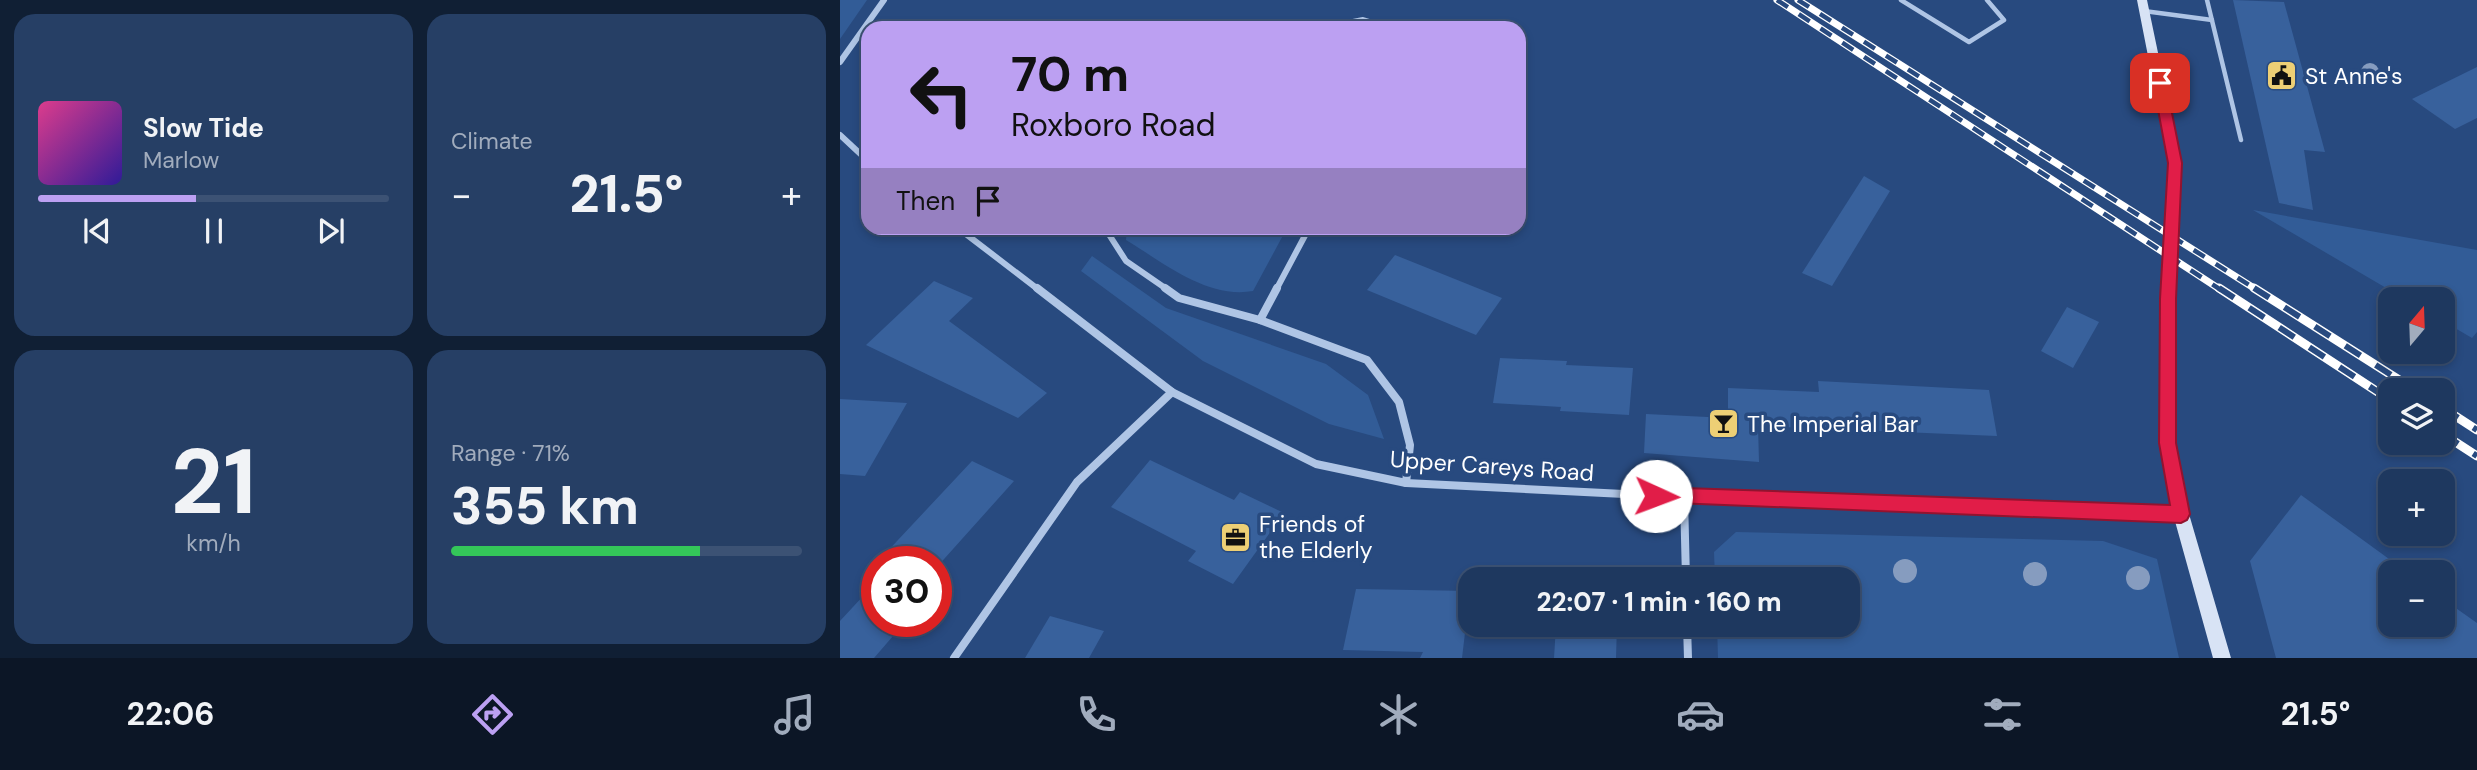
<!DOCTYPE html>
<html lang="en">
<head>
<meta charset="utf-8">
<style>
	body { margin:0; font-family:"DM Sans",sans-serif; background:#263f65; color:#f1f3f6; height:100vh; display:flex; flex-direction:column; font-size:26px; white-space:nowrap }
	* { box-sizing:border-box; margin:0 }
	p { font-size:23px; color:#a1acbd }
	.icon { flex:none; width:38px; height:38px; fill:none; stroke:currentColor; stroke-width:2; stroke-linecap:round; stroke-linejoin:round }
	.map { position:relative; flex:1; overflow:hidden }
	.side { display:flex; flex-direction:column; gap:14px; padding:14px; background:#101f34; width:840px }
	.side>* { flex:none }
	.hud { position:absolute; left:21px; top:21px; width:665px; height:214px; border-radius:21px; box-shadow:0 4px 10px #0003,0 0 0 2px #3c5274; background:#bca0f2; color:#111; overflow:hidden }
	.needle { width:46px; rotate:19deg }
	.buttons { position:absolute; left:1538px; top:287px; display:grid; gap:14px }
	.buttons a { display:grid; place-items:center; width:77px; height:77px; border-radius:14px; background:#1e385f; box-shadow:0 4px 10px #0003,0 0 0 2px #3c5274; font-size:35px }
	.speed { position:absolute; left:21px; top:546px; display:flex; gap:14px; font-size:35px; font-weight:700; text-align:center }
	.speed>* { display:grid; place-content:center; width:91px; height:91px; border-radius:50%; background:#1e385f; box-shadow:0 4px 10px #0003,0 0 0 2px #3c5274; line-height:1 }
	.speed .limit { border:10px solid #d22; background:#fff; color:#111 }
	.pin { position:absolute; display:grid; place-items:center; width:60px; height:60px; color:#fff; margin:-30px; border-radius:14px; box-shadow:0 4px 10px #0006 }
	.me { position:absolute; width:77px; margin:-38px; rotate:92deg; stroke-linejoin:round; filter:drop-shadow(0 0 5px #0008) }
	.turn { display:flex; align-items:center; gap:24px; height:147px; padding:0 35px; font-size:32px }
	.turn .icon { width:91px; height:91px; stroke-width:2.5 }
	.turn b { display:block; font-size:49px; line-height:60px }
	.then { display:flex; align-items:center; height:66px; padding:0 35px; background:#0003; gap:14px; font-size:26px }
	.big { font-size:52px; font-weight:800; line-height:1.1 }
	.side .tile { flex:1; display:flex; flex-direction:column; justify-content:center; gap:10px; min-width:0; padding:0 24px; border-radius:21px; background:#263f65 }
	.side .dial { align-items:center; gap:0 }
	.dial b { font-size:91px; line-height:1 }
	.song { display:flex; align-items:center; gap:21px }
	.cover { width:84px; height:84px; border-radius:10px; background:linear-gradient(135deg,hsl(330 70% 55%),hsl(250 70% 35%)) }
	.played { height:7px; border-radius:4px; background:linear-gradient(90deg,#bca0f2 45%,#3c5274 45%) }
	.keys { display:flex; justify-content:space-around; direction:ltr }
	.heat { display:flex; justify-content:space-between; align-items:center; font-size:38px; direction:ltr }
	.charge { height:10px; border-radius:5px; background:linear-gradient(90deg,#34c759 71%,#3c5274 0) }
	.side .tiles { flex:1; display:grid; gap:14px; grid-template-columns:repeat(2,1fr) }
	.trip { position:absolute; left:618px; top:567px; width:402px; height:70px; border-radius:21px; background:#1e385f; box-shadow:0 4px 10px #0003,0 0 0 2px #3c5274; font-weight:800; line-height:70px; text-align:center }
	.tab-bar { display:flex; height:112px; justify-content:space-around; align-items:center; background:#0c1626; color:#a1acbd }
	.tab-bar .icon { width:49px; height:49px }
	.tab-bar .on { color:#bca0f2 }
	.tab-bar b { font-size:32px; color:#f1f3f6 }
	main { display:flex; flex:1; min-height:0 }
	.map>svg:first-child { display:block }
	.green { fill:#325c97 }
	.building { fill:#38619c }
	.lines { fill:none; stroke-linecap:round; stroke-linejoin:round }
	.lane { stroke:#afc5e5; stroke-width:4.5 }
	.street-far1 { stroke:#afc5e5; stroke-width:6 }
	.street { stroke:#afc5e5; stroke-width:8 }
	.secondary { fill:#d8e3f5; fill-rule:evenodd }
	.rail-far1-casing { stroke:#fff; stroke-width:7 }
	.rail-casing { stroke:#fff; stroke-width:9 }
	.rail-far1 { stroke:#284a7f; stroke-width:4.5; stroke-dasharray:13; stroke-linecap:butt }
	.rail { stroke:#284a7f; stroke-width:6; stroke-dasharray:18; stroke-linecap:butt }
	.secondary-bridge-far1 { stroke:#d8e3f5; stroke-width:12 }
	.secondary-bridge { stroke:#d8e3f5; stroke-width:16 }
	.tree { fill:#869cbf }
	.route { fill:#e11d48; stroke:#92132f; stroke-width:2 }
	.labels { text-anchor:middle; stroke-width:7; stroke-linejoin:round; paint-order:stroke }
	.poi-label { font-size:23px; fill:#fff; stroke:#284a7f; text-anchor:start }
	.street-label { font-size:23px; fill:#fff; stroke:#284a7f }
</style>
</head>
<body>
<main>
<section class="side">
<div class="tiles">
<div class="tile">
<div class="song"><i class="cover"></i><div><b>Slow Tide</b><p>Marlow</p></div></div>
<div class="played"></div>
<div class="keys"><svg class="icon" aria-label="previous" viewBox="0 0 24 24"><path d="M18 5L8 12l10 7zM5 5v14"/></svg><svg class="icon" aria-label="pause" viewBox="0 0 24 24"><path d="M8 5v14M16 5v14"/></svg><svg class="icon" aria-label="next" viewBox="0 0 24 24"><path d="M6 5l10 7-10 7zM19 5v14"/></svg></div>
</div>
<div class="tile"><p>Climate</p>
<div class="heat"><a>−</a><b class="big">21.5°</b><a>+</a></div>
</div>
<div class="tile dial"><b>21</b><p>km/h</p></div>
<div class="tile"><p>Range · 71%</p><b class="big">355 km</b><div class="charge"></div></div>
</div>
</section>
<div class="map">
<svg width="1637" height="658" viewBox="0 0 1637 658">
	<rect width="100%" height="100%" fill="#284a7f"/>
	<g class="green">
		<path d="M0 0H27L0 39Z"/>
		<path d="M1413 210 1637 250V332L1632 338 1603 321V299H1565Z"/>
		<path d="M287 228H447L413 291C367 299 324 263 286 240Z"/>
		<path d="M252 256 326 308 486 364 528 395 544 439 489 424 363 361 241 271Z"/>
		<path d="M896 532 1263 541 1317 559 1339 658H878L877 625H1008V579H875L874 552Z"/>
	</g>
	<g class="building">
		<path d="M1393 0 1444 2 1485 152 1464 150 1473 210 1439 203Z"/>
		<path d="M1637 67V118L1615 129 1572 99Z"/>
		<path d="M1024 176 1050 191 992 286 962 273Z"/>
		<path d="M555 255 585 267 662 298 636 335 527 290Z"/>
		<path d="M94 281 133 298 109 321 207 393 178 418 26 345Z"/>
		<path d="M1227 307 1259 322 1233 368 1201 351Z"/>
		<path d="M660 358 727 361 726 365 793 368 789 415 720 411 721 407 653 403Z"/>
		<path d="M978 381 1149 390 1157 436 918 426 919 462 804 453 806 414 888 418V388L979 392Z"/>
		<path d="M0 399 67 403 25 476 0 474Z"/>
		<path d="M310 460 394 500 400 492 444 513 393 584 348 561 356 551 271 507Z"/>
		<path d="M132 461 174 481 96 568V562H53L43 556Z"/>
		<path d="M1461 495 1567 572H1550V625H1603V599L1637 623V658H1436L1410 561Z"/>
		<path d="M37 581V621H66L34 658H0V621Z"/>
		<path d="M516 589 630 591 622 658H580L583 652 503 650Z"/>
		<path d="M210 616 264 631 249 658H185Z"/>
		<path d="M716 625H777L776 658H714Z"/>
	</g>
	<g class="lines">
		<g class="lane">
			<path d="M1061 0 1129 42 1164 20 1147 0"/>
			<path d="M1367 0 1401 140"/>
			<path d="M1304 11 1372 20"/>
		</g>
		<g class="street-far1">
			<path d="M483 28 523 20 549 28"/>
			<path d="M0 62 44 0"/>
			<path d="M0 135 28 161"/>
			<path d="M118 228 199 290"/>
			<path d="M271 228 268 233 286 261 328 290"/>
			<path d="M436 290 469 228"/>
		</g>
		<g class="street">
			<path d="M197 288 332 392 476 464 566 483 844 497 1340 514"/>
			<path d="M325 288 339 298 420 320 527 360 559 402 570 445 566 483"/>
			<path d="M420 320 437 288"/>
			<path d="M844 497 846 579"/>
			<path d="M847 625 848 658"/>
			<path d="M114 658 237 482 332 392"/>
		</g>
		<g class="secondary">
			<path d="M1297 0H1307L1341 163 1339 203 1333 208 1327 203 1329 163Z"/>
			<path d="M1328 293 1333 295 1335 299 1336 443 1349 514 1391 658H1373L1333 514 1320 443 1321 299 1323 295Z"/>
		</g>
		<defs>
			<g id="rail-far1">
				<path d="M937 0 1381 290"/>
				<path d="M958 0 1417 290"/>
			</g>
			<g id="rail">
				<path d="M1379 288 1550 400"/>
				<path d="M1414 288 1575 390"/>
				<path d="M1603 408 1637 430"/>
				<path d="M1603 434 1637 456"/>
			</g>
		</defs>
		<use href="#rail-far1" class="rail-far1-casing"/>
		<use href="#rail" class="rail-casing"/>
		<use href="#rail-far1" class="rail-far1"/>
		<use href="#rail" class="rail"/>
		<path class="secondary-bridge-far1" d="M1328 290 1333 203"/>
		<path class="secondary-bridge" d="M1328 299 1329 288"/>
	</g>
	<g class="tree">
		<circle cx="1530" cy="72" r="9"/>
		<circle cx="1065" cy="571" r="12"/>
		<circle cx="1195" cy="574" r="12"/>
		<circle cx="1298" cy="578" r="12"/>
	</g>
	<path class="route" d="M1320 78 1326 83 1342 163 1336 299V443L1350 514 1347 520 1341 523 810 502 807 496 810 490 816 487 1330 505 1319 443 1320 299 1328 163 1313 83Z"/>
	<defs>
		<symbol id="civic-square" viewBox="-11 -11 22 22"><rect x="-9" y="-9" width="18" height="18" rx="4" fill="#edcf75" stroke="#284a7f"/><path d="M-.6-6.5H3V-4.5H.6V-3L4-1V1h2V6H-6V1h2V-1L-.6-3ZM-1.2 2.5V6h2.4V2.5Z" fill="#111"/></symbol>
		<symbol id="bar-square" viewBox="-11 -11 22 22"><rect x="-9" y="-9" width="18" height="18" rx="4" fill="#edcf75" stroke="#284a7f"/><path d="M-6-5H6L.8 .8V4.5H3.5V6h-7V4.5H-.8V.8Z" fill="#111"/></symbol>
		<symbol id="office-square" viewBox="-11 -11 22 22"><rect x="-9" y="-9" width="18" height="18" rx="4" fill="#edcf75" stroke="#284a7f"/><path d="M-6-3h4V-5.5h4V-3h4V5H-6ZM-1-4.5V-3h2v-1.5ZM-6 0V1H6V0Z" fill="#111"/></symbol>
	</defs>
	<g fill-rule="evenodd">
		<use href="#civic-square" x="1424" y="58" width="35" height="35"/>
		<use href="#bar-square" x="866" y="406" width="35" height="35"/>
		<use href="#office-square" x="378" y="520" width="35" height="35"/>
	</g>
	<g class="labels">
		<g class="poi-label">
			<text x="1465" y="84">St Anne's</text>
			<text x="907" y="432">The Imperial Bar</text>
			<text x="419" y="532">Friends of<tspan x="419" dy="26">the Elderly</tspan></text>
		</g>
		<g class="street-label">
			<text transform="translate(652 466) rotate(4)" y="8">Upper Careys Road</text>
		</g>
	</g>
</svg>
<div class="buttons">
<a><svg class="needle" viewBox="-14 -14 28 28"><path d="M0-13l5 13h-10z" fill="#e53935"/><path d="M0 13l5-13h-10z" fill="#a1acbd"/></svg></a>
<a><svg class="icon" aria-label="layers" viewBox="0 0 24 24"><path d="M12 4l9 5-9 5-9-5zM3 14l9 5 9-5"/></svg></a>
<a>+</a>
<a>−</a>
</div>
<div class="speed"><div class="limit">30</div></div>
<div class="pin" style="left:1320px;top:83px;background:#d93025"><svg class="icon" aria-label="arrive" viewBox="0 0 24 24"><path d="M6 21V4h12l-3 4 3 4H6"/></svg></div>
<svg class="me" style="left:816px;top:496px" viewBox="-20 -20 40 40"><circle r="19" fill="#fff"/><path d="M0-13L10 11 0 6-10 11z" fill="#e11d48"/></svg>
<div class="trip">22:07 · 1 min · 160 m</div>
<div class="hud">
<div class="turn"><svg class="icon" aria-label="left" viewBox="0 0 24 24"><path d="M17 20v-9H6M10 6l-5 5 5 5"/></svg><div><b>70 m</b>Roxboro Road</div></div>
<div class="then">Then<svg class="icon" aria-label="arrive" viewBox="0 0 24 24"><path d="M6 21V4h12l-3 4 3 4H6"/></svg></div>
</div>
</div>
</main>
<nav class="tab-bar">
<b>22:06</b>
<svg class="icon on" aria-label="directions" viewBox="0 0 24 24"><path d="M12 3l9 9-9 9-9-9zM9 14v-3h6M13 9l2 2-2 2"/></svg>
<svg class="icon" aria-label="music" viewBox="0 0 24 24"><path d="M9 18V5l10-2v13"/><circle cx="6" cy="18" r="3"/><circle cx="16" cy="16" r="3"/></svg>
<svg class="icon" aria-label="phone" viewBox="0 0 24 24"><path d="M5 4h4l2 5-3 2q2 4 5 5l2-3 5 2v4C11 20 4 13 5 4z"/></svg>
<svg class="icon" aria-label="climate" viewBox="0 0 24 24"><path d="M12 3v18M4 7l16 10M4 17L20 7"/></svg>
<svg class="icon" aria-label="car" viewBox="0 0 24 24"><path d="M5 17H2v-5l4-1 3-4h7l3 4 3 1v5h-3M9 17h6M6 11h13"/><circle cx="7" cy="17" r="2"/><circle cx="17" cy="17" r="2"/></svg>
<svg class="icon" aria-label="filters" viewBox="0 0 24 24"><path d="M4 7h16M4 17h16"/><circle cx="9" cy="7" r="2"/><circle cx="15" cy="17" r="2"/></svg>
<b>21.5°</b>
</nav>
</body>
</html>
